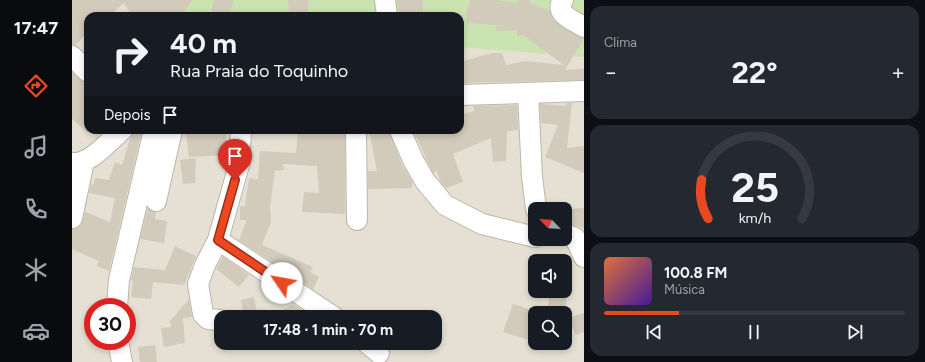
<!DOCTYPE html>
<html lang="pt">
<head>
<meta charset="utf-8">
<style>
	body { margin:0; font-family:Figtree,sans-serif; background:#242831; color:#f1f3f6; height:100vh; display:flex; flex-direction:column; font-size:15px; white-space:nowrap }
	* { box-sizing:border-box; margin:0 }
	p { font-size:13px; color:#9ea1a6 }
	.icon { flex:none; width:22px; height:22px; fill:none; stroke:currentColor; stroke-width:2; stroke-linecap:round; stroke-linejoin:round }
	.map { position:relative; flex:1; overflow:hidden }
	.drawer { display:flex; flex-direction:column; gap:6px; padding:6px; background:#0d0f14; width:341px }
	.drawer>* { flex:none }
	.guide { position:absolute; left:12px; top:12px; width:380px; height:122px; border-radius:12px; box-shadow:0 2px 6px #0003; background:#171b24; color:#f1f3f6; overflow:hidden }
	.needle { width:26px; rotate:295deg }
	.controls { position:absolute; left:456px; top:202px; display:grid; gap:8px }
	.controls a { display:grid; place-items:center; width:44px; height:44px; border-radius:8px; background:#171b24; box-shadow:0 2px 6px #0003; font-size:20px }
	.speed { position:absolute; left:12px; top:298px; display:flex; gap:8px; font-size:20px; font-weight:700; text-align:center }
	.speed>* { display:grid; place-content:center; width:52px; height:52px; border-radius:50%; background:#171b24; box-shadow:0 2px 6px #0003; line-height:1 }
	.speed .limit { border:6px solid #d22; background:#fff; color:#111 }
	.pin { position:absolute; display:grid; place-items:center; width:34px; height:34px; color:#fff; margin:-41px -17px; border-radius:50% 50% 50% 0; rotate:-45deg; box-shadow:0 0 4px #0007 }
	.pin .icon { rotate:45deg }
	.me { position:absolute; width:44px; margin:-22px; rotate:303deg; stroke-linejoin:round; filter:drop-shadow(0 0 3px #0008) }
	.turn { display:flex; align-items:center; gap:14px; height:84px; padding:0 20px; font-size:18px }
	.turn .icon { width:52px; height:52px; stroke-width:2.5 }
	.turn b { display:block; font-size:28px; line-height:34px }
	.then { display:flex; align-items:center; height:38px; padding:0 20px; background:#0003; gap:8px; font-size:15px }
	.big { font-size:30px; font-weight:700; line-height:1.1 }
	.drawer .card { flex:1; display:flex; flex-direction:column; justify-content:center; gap:6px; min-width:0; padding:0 14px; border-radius:12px; background:#242831 }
	.drawer .dial { align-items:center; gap:0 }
	.dial svg { height:104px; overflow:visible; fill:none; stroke:#363941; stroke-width:7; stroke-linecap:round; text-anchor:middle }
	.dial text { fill:#f1f3f6; stroke:none }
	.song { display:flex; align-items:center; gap:12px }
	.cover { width:48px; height:48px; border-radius:6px; background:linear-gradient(135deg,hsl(20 70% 55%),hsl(260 70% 35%)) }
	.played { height:4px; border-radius:2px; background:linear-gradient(90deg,#eb4822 25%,#363941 25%) }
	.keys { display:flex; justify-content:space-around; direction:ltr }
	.heat { display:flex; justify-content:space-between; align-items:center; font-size:22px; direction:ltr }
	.trip { position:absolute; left:142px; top:310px; width:228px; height:40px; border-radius:12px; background:#171b24; box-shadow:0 2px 6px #0003; font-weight:700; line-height:40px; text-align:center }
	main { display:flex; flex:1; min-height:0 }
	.tab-bar { display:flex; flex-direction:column; width:72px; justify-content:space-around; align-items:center; background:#090b0e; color:#9ea1a6 }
	.tab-bar .icon { width:28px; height:28px }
	.tab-bar .active { color:#eb4822 }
	.tab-bar b { font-size:18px; color:#f1f3f6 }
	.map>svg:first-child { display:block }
	.residential { fill:#e5e0d3; fill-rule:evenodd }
	.green { fill:#cae3b0 }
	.building { fill:#d2cabb }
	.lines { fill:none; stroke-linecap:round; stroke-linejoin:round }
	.minor-casing { stroke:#bcb6a8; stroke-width:22 }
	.minor { stroke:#fff; stroke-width:20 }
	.route-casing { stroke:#992f16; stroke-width:10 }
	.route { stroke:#eb4822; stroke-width:7 }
</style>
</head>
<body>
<main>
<nav class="tab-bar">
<b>17:47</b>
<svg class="icon active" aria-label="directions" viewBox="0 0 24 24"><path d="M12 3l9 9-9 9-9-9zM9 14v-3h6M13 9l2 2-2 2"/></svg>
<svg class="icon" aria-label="music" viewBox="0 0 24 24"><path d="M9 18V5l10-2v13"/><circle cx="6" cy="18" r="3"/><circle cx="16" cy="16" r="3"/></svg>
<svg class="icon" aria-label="phone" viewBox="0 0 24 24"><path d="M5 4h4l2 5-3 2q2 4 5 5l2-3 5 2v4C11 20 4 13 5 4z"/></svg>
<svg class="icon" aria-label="climate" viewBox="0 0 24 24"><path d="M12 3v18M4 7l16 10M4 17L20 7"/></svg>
<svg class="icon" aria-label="car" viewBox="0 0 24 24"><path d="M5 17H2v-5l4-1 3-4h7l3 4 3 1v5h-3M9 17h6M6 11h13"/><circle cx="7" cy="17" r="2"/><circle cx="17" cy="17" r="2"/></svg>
</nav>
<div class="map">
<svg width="512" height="362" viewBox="0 0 512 362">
	<rect width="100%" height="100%" fill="#f1eee5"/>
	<path class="residential" d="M0 0H512V362H0ZM16 16H388V130H16ZM463 209H493V239H463ZM463 261H493V291H463ZM21 307H55V341H21ZM463 313H493V343H463ZM149 317H363V343H149Z"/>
	<path class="green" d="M101 0H512V57L388 47V16H116Z"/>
	<g class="building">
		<path d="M0 0H120L109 16H60L52 3 37 16H16V31L4 45H0Z"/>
		<path d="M142 0H162L157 16 139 11Z"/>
		<path d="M216 0H236V13L217 14Z"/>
		<path d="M325 0H351V16H328Z"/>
		<path d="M399 0H423L445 3V0H458V3L478 11 481 19 488 26 512 38 493 70 512 69V80L388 83V62L420 53H430L434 65 454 61 492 65 451 35 445 36V30L424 31 425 25 395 23 394 12Z"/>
		<path d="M0 72 16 86V133L0 119Z"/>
		<path d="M495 103H500L495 148 512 146V173L473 157 486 125 469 123 468 104 494 106Z"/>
		<path d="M445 105 446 130 435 131 434 161 421 162 419 138 381 154 391 182 374 188 368 181 365 171 361 173 341 130H388V115L402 111V106Z"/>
		<path d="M61 130H70L37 271 25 266 27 261 0 249V229L9 225 13 212 38 222 43 198 17 193 19 184 22 185 23 178 37 180 43 162 50 165Z"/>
		<path d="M130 130V133L154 130V155L117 157 114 132Z"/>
		<path d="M226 130H273V214L230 212 232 192 247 193 245 166 211 164 212 170 203 171 198 206 199 222 190 245 241 267 238 272 247 277 241 289 229 281 230 279 220 274 221 273 208 267 167 240 175 220H168V206H173L177 178 186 179 188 151 224 153Z"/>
		<path d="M297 130H317L330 165 340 181V188L296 189V171H305Z"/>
		<path d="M124 158 123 183 111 184 108 160Z"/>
		<path d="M76 208 84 212 83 219 95 221 92 243 68 239Z"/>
		<path d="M512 208V228L493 223V209Z"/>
		<path d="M103 246 124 256 112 285 81 282 79 299 59 297 61 281 59 280 62 267 93 270Z"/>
		<path d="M151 257 177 275 167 287 144 269Z"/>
		<path d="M478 291H495L493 313H475Z"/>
		<path d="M182 297 186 317H172L169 300Z"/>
		<path d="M117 299 120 317 111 318 113 343 92 347 89 328 99 327 98 321Z"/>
		<path d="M221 304 241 317H199Z"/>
		<path d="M441 304 463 311V342L431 332Z"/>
		<path d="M512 313V332L503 335 497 318Z"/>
		<path d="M83 345 85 362H68L66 347Z"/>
	</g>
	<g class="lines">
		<defs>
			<g id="minor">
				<path d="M313 0 315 16"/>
				<path d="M491 0C481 14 503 21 512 27"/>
				<path d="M0 56 16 72"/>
				<path d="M456 93 460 177 464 209"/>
				<path d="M388 95 512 91"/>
				<path d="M284 130 285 220"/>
				<path d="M328 130 341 160 353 181 373 205 410 224 463 237"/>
				<path d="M0 163C18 165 37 141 50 130"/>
				<path d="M84 201 100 130"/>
				<path d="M0 218 12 161"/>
				<path d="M493 234 503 238 512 257"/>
				<path d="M146 240 262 317"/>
				<path d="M45 307 47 280 82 130"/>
				<path d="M148 320 136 319 131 314 126 284 133 265 146 240 167 165 169 130"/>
				<path d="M46 341 50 362"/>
				<path d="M295 343 307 353"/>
			</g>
		</defs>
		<use href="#minor" class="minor-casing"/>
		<use href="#minor" class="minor"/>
	</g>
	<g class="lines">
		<defs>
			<path id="route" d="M163 180 146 240 210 283"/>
		</defs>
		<use href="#route" class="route-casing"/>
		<use href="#route" class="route"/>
	</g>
</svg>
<div class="controls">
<a><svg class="needle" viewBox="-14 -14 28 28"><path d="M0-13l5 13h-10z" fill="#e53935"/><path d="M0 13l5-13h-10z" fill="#9ea1a6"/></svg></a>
<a><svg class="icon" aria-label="sound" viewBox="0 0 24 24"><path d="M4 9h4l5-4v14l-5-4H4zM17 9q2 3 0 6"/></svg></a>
<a><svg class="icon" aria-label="search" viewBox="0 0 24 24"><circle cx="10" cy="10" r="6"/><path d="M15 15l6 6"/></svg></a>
</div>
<div class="speed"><div class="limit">30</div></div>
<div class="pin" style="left:163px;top:180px;background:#d93025"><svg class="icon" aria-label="arrive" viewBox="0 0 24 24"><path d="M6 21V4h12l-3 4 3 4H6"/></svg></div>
<svg class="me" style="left:210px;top:283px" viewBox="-20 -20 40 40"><circle r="19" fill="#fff"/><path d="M0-13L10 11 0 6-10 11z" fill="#eb4822"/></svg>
<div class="trip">17:48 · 1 min · 70 m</div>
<div class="guide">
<div class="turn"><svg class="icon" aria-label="right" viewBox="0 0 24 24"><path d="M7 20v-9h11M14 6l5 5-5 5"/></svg><div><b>40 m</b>Rua Praia do Toquinho</div></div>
<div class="then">Depois<svg class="icon" aria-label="arrive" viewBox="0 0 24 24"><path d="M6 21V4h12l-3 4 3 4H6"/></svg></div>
</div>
</div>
<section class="drawer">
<div class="card"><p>Clima</p>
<div class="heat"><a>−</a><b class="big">22°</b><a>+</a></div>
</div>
<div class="card dial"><svg viewBox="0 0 100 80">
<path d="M14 69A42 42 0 1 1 86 69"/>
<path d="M14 69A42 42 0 0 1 9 39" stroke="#eb4822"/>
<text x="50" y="56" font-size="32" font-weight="700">25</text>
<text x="50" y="72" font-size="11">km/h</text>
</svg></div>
<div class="card">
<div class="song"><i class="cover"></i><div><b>100.8 FM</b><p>Música</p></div></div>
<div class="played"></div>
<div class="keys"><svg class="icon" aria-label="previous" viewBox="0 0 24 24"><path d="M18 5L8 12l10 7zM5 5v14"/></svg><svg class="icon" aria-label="pause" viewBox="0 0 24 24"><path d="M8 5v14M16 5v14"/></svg><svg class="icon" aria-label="next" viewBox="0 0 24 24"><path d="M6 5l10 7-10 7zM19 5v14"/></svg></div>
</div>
</section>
</main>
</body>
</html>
